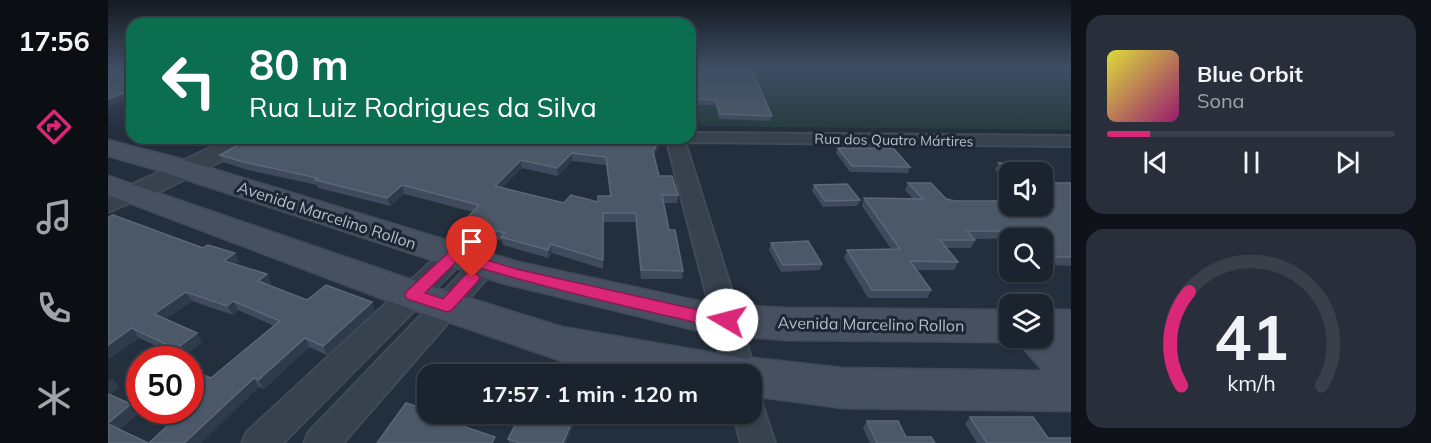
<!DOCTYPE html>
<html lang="pt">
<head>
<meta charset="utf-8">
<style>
	body { margin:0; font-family:Mulish,sans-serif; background:#282f3a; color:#f1f3f6; height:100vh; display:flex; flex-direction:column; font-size:22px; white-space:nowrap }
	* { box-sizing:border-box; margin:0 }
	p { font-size:20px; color:#a0a4aa }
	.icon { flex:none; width:33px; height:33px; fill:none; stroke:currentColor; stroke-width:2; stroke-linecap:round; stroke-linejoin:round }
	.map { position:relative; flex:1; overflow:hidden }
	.side { display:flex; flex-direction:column; gap:15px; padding:15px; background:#0f1319; width:360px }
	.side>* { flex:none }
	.guide { position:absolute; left:18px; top:18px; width:570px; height:126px; border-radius:18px; box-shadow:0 2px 4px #0004,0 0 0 2px #39404a; background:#0b6e4f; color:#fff; overflow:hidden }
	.tools { position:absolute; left:891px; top:162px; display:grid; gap:12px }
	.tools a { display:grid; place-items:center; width:54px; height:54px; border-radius:12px; background:#1b232e; box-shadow:0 2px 4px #0004,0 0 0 2px #39404a; font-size:30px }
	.speed { position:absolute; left:18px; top:346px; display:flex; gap:12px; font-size:30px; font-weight:700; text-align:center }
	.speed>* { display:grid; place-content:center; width:78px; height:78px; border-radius:50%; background:#1b232e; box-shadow:0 2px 4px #0004,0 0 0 2px #39404a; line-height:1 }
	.speed .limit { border:9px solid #d22; background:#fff; color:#111 }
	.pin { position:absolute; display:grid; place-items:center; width:51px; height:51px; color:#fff; margin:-62px -26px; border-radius:50% 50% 50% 0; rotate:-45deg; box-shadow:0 0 6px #0007 }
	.pin .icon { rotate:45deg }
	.me { position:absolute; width:66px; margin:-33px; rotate:278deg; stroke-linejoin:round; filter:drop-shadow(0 0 4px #0008) }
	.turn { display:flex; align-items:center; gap:21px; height:126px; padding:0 24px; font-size:27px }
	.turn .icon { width:78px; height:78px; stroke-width:2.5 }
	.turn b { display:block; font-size:42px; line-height:51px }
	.side .card { flex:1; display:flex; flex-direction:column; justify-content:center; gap:9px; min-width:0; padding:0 21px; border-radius:18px; background:#282f3a }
	.side .dial { align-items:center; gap:0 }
	.dial svg { height:156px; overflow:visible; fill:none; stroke:#39404a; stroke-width:7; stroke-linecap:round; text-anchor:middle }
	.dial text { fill:#f1f3f6; stroke:none }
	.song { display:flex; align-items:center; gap:18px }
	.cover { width:72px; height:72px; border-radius:9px; background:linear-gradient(135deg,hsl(60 70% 55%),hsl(320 70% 35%)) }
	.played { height:6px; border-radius:3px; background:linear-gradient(90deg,#db2777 15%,#39404a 15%) }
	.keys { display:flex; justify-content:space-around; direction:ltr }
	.trip { position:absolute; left:309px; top:364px; width:345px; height:60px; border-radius:18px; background:#1b232e; box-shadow:0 2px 4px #0004,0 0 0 2px #39404a; font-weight:700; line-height:60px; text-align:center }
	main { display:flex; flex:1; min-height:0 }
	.dock { display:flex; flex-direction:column; width:108px; justify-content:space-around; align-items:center; background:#0b0e12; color:#a0a4aa }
	.dock .icon { width:42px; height:42px }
	.dock .selected { color:#db2777 }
	.dock b { font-size:27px; color:#f1f3f6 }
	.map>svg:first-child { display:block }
	.green { fill:#263c3f }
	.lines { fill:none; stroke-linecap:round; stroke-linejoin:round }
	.minor-casing { stroke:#414a57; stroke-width:4 }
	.tertiary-casing { stroke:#414a57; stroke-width:4 }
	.secondary-casing { stroke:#414a57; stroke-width:3 }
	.minor { fill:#38414e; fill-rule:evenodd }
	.tertiary { fill:#38414e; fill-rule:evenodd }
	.secondary { fill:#465061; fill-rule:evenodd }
	.wall { fill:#3f4b5c; fill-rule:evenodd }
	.shaded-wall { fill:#2f3b4b }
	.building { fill:#4b5868; stroke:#5c6777; stroke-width:1.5; fill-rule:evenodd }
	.route { fill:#db2777; stroke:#8e194d; stroke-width:1.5 }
	.labels { text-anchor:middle; stroke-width:6; stroke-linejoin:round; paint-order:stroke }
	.far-street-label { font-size:14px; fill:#b4bcc9; stroke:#1d2633 }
	.street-label { font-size:16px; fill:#b4bcc9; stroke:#1d2633 }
</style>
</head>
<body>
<main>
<nav class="dock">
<b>17:56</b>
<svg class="icon selected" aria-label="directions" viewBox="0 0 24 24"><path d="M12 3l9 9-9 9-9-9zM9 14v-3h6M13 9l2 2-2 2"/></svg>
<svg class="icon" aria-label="music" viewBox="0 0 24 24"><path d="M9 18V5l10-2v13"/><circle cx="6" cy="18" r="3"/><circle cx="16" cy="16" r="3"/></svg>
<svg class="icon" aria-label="phone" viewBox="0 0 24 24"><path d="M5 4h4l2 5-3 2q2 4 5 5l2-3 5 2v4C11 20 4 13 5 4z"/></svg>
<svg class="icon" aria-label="climate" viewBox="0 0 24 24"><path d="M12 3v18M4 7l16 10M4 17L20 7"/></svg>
</nav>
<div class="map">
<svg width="963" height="443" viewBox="0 0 963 443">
	<rect width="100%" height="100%" fill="#242f3e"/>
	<path class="green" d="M582 68H963V130L595 126 582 113Z"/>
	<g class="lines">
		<defs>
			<g id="minor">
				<path d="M582 133 963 136V146L577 142 633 320 647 375 644 381V375H615L605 320 558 138H582Z"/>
				<path d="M26 188 33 190 36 194 33 198 0 212V198Z"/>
				<path d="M346 247 355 249 358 255 355 261 175 443H134L139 432 337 249Z"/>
				<path d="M377 256 386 258 389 264 386 270 235 443H196L201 432 368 258Z"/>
				<path d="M644 400 654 404 667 443H633L625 414H644Z"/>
			</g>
			<path id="tertiary" d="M123 138H152L149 143 35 200 26 202 17 200 13 194 17 188Z"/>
			<path id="secondary" d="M0 140 66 157 410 262 604 304 678 308 902 310V338H934V310H963V411L735 408 644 396V375H523L454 361 291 305 0 195V176L319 285 454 327 640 359 644 358 735 368 935 371 917 350 911 339 902 342 678 340 604 334 394 283 46 169 0 156Z"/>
		</defs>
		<use href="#minor" class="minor-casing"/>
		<use href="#tertiary" class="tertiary-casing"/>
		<use href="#secondary" class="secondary-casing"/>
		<use href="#minor" class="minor"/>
		<use href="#tertiary" class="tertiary"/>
		<use href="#secondary" class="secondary"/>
	</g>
	<g class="wall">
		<path d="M582 68 664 116 662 121 611 119 607 105H582Z"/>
		<path d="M44 138H88L69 146 45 140Z"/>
		<path d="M553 138 552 145 546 156 551 176 570 195 569 203H556L561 230 575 271 574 279H533L527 222H495V269L444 253 440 258 395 245 394 241 356 230 355 222 365 212 296 194 282 206 210 188 209 185 140 170 115 162 112 155ZM464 161 498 165 502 196 490 202 456 203 394 188 414 168 450 176Z"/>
		<path d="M730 148 802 167 800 173 742 172 728 153Z"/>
		<path d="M891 163 902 172V183L887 170Z"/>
		<path d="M800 183 838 199 847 201 934 206 947 183H963V266L941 265 934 259V238L866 239 867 240 863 248H838L850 262 846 270H808L823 290 819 298H760L736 258 739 250 783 249 754 206 756 198 805 199 797 190Z"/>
		<path d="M706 185 752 200 749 206 715 207 704 191Z"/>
		<path d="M0 217 95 248 127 253 131 262 127 264 163 283 161 285 199 300 267 311 219 355 201 347 156 389 151 387 65 421 43 411H82L103 378 166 326 130 310 125 315 84 301 58 319 89 333 94 342 74 358 31 338 2 358 0 357Z"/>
		<path d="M663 243 714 264 712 270 673 272 661 250Z"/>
		<path d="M413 414H470L458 443H401L400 439Z"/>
		<path d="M862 417 940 438 963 443H869L857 424Z"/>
		<path d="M759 421 798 437 827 443H762L755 428Z"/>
	</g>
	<g class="shaded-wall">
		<path d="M24 90V98L0 107V99Z"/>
		<path d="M67 138H88L69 146 65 139Z"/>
		<path d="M553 138 552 145 544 159 545 152Z"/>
		<path d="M464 153V161L450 176 449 168Z"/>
		<path d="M413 160 414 168 388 195 387 186Z"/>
		<path d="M294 185 296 194 282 206 279 198Z"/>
		<path d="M443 244 444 253 440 258V250Z"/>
		<path d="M127 253 131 262 120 269 116 261Z"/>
		<path d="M159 274 163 283 155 290 150 281Z"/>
		<path d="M78 292 84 301 52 323 46 314Z"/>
		<path d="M125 301 130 310 125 315 119 306Z"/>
		<path d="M264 302 267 311 219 355 215 346Z"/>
		<path d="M24 328 31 338 2 358 0 355V345Z"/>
		<path d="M89 333 94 342 74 358 68 349Z"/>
		<path d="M197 338 201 347 156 389 150 380Z"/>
		<path d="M4 378 12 387 0 397V381Z"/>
		<path d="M146 378 151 387 93 443H76Z"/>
		<path d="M23 404 31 413 8 433 0 423Z"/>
		<path d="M467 414H470L458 443H455Z"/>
	</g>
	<g class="building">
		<path d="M0 68H24V90L0 99Z"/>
		<path d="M582 68H643L664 116 612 114 608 100 582 99Z"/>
		<path d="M143 138H552L545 152 551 176H564L570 195H554L561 230H567L575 271 533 270 528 213H495V260L443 244 440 250 393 237 397 233 355 222 371 205 294 185 279 198 207 180 210 178 136 162 112 155ZM464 153 498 157 503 196H490V202L463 195 456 203 387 186 413 160 449 168Z"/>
		<path d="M730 148H785L802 167 744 166Z"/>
		<path d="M891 163H921L934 172H902Z"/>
		<path d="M934 173 947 183H963V257H946L934 246V238H927L919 231H859L867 240H832L850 262 802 261 823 290H764L739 250 792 249 756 198 815 199 800 183H823L838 199 847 201H902V206H934V201H936L934 200Z"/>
		<path d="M739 184 752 200 717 201 706 185Z"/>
		<path d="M5 215 95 248 100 245 127 253 116 261 159 274 150 281 199 300 218 285 264 302 215 346 197 338 150 380 146 378 76 443H41L69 417 55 411H82V370L103 378 172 321 125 301 119 306 78 292 46 314 89 333 68 349 24 328 0 345V217Z"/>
		<path d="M700 241 714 264 675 265 663 243Z"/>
		<path d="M0 394 23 404 0 423Z"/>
		<path d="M298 403 320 410V414H331L359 424 357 427 387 437 384 443H269Z"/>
		<path d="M413 414H467L455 443H412L400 439Z"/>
		<path d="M862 417H925L940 438H963V443H879Z"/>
		<path d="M759 421H790L798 437H823L827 443H769Z"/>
		<path d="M0 424 40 443H0Z"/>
	</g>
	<linearGradient id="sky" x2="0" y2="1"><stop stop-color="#141a22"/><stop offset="0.52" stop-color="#3f4d63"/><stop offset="1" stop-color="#3f4d63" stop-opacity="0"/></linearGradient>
	<rect width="963" height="130" fill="url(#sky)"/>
	<path class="route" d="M346 250 408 269 604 313 625 316 627 320 625 325 604 326C518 307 433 287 349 261L317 293 335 299 358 274H369L372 278 369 282 344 310 339 312 299 299 297 295 299 291 341 252Z"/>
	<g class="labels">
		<g class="far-street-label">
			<text transform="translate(786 140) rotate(1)" y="5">Rua dos Quatro Mártires</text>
		</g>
		<g class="street-label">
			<text transform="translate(219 215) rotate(18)" y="6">Avenida Marcelino Rollon</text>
			<text transform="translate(763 324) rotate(1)" y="6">Avenida Marcelino Rollon</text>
		</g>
	</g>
</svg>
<div class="tools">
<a><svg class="icon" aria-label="sound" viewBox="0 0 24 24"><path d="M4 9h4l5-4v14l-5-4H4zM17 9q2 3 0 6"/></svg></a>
<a><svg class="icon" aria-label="search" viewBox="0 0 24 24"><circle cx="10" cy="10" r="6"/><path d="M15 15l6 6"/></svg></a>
<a><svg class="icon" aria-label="layers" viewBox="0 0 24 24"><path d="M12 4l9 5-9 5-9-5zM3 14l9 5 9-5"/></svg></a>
</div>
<div class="speed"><div class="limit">50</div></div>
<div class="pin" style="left:364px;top:278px;background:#d93025"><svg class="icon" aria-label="arrive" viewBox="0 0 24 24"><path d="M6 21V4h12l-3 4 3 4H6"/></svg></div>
<svg class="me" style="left:619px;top:320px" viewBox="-20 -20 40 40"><circle r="19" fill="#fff"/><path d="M0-13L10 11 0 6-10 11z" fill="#db2777"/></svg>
<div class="trip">17:57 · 1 min · 120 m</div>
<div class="guide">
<div class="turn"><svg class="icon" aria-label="left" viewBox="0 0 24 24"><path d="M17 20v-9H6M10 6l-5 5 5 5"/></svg><div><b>80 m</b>Rua Luiz Rodrigues da Silva</div></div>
</div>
</div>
<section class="side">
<div class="card">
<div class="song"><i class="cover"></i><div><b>Blue Orbit</b><p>Sona</p></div></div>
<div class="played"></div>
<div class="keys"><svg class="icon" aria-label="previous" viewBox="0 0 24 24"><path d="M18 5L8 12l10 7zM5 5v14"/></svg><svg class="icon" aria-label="pause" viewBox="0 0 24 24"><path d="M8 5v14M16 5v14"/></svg><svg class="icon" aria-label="next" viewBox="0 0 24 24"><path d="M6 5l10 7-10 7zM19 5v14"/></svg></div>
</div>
<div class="card dial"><svg viewBox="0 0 100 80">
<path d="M14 69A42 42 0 1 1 86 69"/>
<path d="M14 69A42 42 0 0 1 18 21" stroke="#db2777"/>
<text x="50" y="56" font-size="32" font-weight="700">41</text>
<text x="50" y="72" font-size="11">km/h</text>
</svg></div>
</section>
</main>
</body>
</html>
